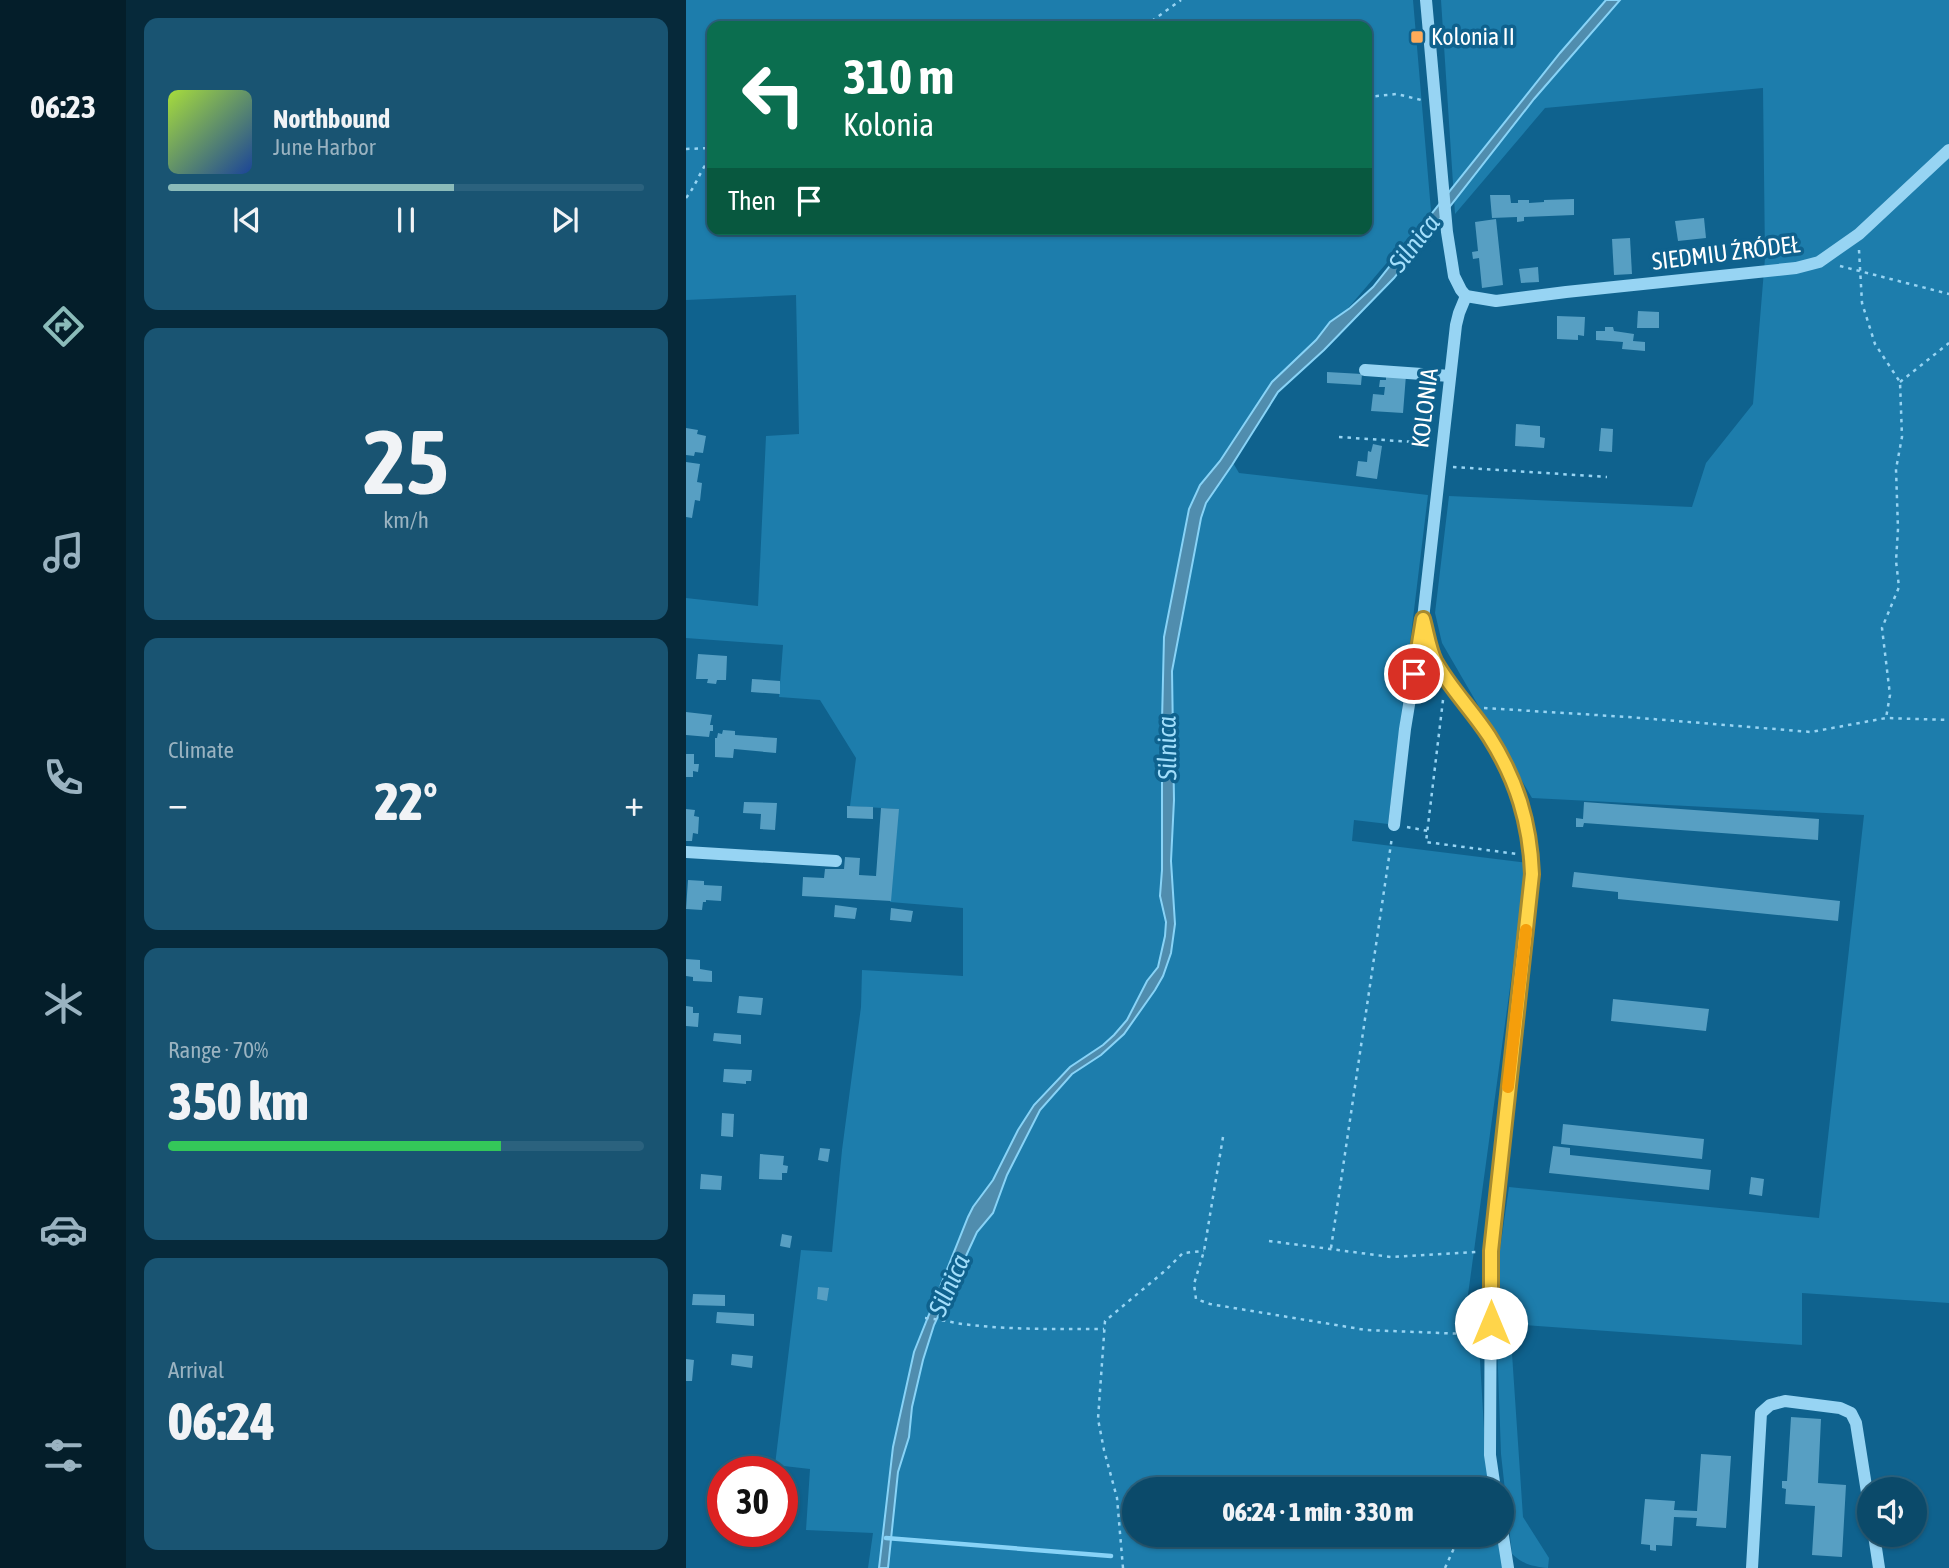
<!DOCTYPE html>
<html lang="en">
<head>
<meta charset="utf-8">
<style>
	body { margin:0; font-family:"Asap Condensed",sans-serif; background:#195472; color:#f1f3f6; height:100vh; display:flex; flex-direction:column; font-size:26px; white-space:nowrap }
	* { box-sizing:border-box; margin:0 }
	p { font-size:23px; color:#9ab3c1 }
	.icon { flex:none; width:38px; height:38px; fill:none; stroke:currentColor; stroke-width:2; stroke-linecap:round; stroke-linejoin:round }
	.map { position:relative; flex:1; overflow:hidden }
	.side { display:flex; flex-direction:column; gap:18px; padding:18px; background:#06293a; width:560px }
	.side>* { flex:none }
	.banner { position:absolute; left:21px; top:21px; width:665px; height:214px; border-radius:14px; box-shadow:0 2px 5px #0004,0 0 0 2px #2b627e; background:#0b6e4f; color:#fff; overflow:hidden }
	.fabs { position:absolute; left:1171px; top:1477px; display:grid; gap:14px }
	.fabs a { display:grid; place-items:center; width:70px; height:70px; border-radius:50%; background:#0b4a6a; box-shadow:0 2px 5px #0004,0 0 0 2px #2b627e; font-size:35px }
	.speed { position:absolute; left:21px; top:1456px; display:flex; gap:14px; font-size:35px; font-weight:700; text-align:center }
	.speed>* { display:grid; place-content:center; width:91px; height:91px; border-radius:50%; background:#0b4a6a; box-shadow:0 2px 5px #0004,0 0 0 2px #2b627e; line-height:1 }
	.speed .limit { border:10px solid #d22; background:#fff; color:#111 }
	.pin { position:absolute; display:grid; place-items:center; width:60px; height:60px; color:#fff; margin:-30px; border:4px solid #fff; border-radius:50%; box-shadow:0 2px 7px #0007 }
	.me { position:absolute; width:77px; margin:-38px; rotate:0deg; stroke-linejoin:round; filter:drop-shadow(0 0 5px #0008) }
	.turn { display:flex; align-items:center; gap:24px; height:147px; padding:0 21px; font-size:32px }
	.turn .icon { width:91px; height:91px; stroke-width:2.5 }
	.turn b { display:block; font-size:49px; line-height:60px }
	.then { display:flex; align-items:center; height:66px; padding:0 21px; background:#0003; gap:14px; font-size:26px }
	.big { font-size:52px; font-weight:800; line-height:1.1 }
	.side .widget { flex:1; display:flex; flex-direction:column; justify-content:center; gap:10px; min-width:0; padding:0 24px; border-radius:14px; background:#195472 }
	.side .dial { align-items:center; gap:0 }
	.dial b { font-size:91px; line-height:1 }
	.song { display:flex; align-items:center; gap:21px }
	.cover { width:84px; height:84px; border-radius:10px; background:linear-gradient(135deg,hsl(80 70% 55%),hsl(220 70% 35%)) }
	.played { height:7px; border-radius:4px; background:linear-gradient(90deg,#8bbbb9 60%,#2b627e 60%) }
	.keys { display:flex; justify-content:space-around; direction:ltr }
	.heat { display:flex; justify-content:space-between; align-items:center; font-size:38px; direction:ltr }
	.charge { height:10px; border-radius:5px; background:linear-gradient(90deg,#34c759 70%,#2b627e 0) }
	.trip { position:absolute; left:436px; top:1477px; width:392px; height:70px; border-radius:35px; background:#0b4a6a; box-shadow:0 2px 5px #0004,0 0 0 2px #2b627e; font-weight:800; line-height:70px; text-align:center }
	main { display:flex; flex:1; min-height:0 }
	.dock { display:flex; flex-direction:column; width:126px; justify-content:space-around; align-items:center; background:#041e2a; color:#9ab3c1 }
	.dock .icon { width:49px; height:49px }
	.dock .selected { color:#8bbbb9 }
	.dock b { font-size:32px; color:#f1f3f6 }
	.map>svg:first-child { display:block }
	.green { fill:#1d7dac; fill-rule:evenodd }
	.water { fill:#508dae; stroke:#88d3f7; stroke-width:2 }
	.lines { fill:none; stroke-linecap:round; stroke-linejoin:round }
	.stream { stroke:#88d3f7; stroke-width:4.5 }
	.building { fill:#579fc3 }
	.path { stroke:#97d4f3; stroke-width:2.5; stroke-dasharray:3.5 5; stroke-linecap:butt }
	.minor { stroke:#97d4f3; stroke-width:12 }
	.route-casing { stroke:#a68a30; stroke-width:18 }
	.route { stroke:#ffd54a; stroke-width:12 }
	.slow { stroke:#f59e0b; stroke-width:12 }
	.poi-dot { fill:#ffab59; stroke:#0f628e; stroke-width:2.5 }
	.labels { text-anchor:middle; stroke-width:7; stroke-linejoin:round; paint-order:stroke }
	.poi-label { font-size:24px; fill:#fff; stroke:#0f628e; text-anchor:start }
	.street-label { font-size:24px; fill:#fff; stroke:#0f628e }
	.water-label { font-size:26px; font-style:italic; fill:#a2defb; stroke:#0f628e }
</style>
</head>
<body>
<main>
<nav class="dock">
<b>06:23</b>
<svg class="icon selected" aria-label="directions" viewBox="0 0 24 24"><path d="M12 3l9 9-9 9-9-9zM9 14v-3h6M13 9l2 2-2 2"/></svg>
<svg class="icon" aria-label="music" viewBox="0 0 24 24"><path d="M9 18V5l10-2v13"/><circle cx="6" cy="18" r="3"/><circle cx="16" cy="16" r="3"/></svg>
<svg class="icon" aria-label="phone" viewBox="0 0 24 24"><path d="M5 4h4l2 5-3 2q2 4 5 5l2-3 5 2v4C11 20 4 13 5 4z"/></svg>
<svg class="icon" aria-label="climate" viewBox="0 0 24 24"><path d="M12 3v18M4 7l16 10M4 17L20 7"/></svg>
<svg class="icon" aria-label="car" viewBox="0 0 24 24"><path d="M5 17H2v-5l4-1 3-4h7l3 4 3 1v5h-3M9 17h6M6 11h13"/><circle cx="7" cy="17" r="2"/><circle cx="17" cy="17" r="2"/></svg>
<svg class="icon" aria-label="filters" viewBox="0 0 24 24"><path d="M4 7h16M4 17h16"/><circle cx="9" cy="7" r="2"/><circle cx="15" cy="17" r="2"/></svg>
</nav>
<section class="side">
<div class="widget">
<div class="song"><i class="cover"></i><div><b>Northbound</b><p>June Harbor</p></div></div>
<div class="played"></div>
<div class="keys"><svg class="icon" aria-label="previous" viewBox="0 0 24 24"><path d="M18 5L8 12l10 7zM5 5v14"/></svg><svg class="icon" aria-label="pause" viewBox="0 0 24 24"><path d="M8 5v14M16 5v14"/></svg><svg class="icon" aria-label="next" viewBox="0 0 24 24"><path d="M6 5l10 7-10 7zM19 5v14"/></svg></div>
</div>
<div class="widget dial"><b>25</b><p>km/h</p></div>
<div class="widget"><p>Climate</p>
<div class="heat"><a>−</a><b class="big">22°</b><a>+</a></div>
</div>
<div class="widget"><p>Range · 70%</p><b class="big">350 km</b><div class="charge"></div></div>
<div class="widget"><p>Arrival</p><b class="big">06:24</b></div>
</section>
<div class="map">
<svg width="1263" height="1568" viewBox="0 0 1263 1568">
	<rect width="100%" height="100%" fill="#0f628e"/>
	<g class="green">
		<path d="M0 0H727L745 211 635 340 586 382 543 456 553 473 742 495 702 824 668 820 666 841 841 863 778 1324 792 1326 799 1446 805 1489H448V1535H812L817 1568H182L187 1533 120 1530 124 1469 89 1465 115 1250 146 1252 156 1150 175 1007 176 970 277 976V908L204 902 212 809 164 806 170 758 134 700 93 697 97 645 0 638V598L72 606 80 436 113 434 110 295 0 300ZM26 26H681V229H26Z"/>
		<path d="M755 0H1263V1303L1116 1293V1345L824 1324 837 1517 863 1558 862 1568C847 1566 838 1565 826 1554L815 1454 809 1284 823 1187 1133 1218 1178 815 846 798 756 643 749 613 763 496 1006 507 1020 463 1067 404 1079 258 1077 88 859 108 769 214Z"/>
	</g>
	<path class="water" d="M920 0H934L848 99 708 278 638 350 592 392 546 465 520 503 515 518 486 671 488 800 485 861 489 924 485 953 477 976 469 990 438 1034 415 1055 386 1074 354 1110 321 1175 307 1213 291 1232 273 1271 248 1325 237 1360 226 1407 223 1437 212 1472 202 1568H193L207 1447 228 1352 282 1217 287 1207 307 1180 332 1130 348 1105 384 1067 417 1045 428 1035 441 1020 461 981 472 967 479 936 480 922 474 896 476 870V721L478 637 503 509 514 485 534 461 586 382 630 340 644 322 664 308 687 287 874 53Z"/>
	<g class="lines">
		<path class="stream" d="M200 1538 425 1556"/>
	</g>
	<g class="building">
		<path d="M804 195H824L825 203H832V200H843V203L858 202V200L888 199V215L838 217V221L831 222V217L806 218Z"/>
		<path d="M1018 218 1020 238 992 241 989 221Z"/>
		<path d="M810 219 817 285 796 288 793 258 787 259 786 252 792 251 789 222Z"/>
		<path d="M944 238 946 274 928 275 926 239Z"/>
		<path d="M852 267 853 282 835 283 833 269Z"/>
		<path d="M952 311 973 312V328H951Z"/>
		<path d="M871 316 899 317 898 336 892 335V340L871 339Z"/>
		<path d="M919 327H927L928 331 948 334 947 341 959 342V351L936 349 937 342 910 340V331H919Z"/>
		<path d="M641 372 676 374 675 385 641 383Z"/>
		<path d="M700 374 720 375 717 413 685 411 687 394 698 395 699 387H693L694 380H700Z"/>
		<path d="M830 424 854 426V437L859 438 858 448 829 446Z"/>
		<path d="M0 428 12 430 11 434 20 436 17 453 9 452 8 456 0 455Z"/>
		<path d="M915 428 927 429 926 452 913 451Z"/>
		<path d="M687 444 696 446 691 479 670 476 672 461 681 462 682 451 685 452Z"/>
		<path d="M0 462 14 464 11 482 16 483 14 501 9 500 6 518 0 517Z"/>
		<path d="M12 654 41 656 40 680H31L30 684 21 683 22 679H10Z"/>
		<path d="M66 679 94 681V694L65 692Z"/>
		<path d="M0 712 26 715 24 725H27V731H24L23 737 0 735Z"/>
		<path d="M37 730 49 731V735L91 738 90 753 48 749 47 758 29 757V738H31L32 733 36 734Z"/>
		<path d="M0 754H8V764H13L12 772 7 771V777H0Z"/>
		<path d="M58 802 91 803 89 830 74 829 75 814 57 813Z"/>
		<path d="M898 802 1133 819 1132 840 898 823 897 827H890V818L897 819Z"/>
		<path d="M161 806 187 807V819L161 818Z"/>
		<path d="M195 808 213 809 205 901 116 896 117 877 138 878 139 869H158L159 857 174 858 173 875 190 876Z"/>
		<path d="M0 809 9 810 8 816 13 817 12 834 7 833 6 841H0Z"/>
		<path d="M888 872 1154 901 1152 921 932 899V892L886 887Z"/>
		<path d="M2 880 18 881V885L36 886 35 901 20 900V902H17L16 910 0 909Z"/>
		<path d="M149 905 171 908 169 919 148 917Z"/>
		<path d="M205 908 227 911 225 922 204 920Z"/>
		<path d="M0 959 14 960V969L26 971V982L7 981V977L0 976Z"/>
		<path d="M53 996 77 998 75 1015 51 1013Z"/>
		<path d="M927 999 1023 1009 1020 1031 925 1021Z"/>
		<path d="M0 1006 7 1007V1013H13L12 1027 0 1026Z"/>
		<path d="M28 1033 55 1035V1044L27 1041Z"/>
		<path d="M38 1069 66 1070 65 1081H60V1084L37 1082Z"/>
		<path d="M36 1113 48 1114 47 1137 35 1136Z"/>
		<path d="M877 1124 1018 1139 1016 1159 875 1144Z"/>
		<path d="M867 1146 884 1148V1155L1025 1170 1023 1190 863 1173Z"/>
		<path d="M134 1148 144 1149 142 1162 132 1160Z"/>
		<path d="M74 1154 98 1156 97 1165 102 1166 101 1173H96V1180L73 1179Z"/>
		<path d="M15 1174 36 1176 35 1190 14 1189Z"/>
		<path d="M1065 1177 1078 1179 1076 1196 1063 1194Z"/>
		<path d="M96 1234 106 1236 104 1248 94 1246Z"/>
		<path d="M132 1287 143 1288 141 1301 131 1299Z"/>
		<path d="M7 1294 39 1295V1306L6 1305Z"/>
		<path d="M31 1312 68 1314V1326L30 1323Z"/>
		<path d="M46 1354 67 1356 66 1368 45 1365Z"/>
		<path d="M0 1359 8 1360 6 1381H0Z"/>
		<path d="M1105 1417 1135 1419 1132 1483 1160 1485 1156 1557 1126 1555 1129 1506 1099 1504 1100 1489 1096 1488V1481H1101Z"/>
		<path d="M1015 1454 1045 1456 1040 1528 1010 1526 1011 1518 988 1517 986 1546 970 1545V1551L964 1550V1545L955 1544 959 1499 989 1501 988 1510 1011 1511Z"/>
	</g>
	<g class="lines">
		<g class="path">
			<path d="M459 26 495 0"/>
			<path d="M681 97 711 94 735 100"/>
			<path d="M0 149 26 148"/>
			<path d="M0 198C11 184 14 170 26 156"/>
			<path d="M1173 250 1176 303 1189 344 1214 382 1216 437 1210 469 1212 529 1210 561 1213 587 1196 628 1204 695 1200 718"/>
			<path d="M1154 266 1263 294"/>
			<path d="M1214 382 1263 343"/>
			<path d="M653 437 742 443"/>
			<path d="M767 467 921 477"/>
			<path d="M757 700 740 842 831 854"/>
			<path d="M798 708 942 717 1125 732 1200 718 1263 720"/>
			<path d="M721 827 742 831"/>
			<path d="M537 1137 518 1251 508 1284 510 1299 524 1304 680 1330 780 1334 792 1328"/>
			<path d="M583 1241 705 1257 791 1252"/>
			<path d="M645 1248 706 837"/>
			<path d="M239 1318C252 1319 264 1322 276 1324 323 1330 371 1329 418 1329"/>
			<path d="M817 1518 821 1497"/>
			<path d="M437 1568 431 1498 418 1450 412 1419 419 1321 480 1270 497 1253 518 1251"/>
			<path d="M759 1568 774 1535"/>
		</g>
		<g class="minor">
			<path d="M740 0 761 232 768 276 775 290 780 296"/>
			<path d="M780 296 810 301 880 292 1110 268 1133 262 1173 234 1263 150"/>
			<path d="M679 370 764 376"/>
			<path d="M737 619C743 641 749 661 760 680 772 700 790 716 803 736 831 780 844 823 846 875L805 1251 804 1455 809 1489"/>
			<path d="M708 825 719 729 737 619 770 325 773 313 780 296"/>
			<path d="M0 852 150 861"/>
			<path d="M816 1530 822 1568"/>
			<path d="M1188 1535 1193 1568"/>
			<path d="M1066 1568 1075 1413 1084 1405 1099 1401 1154 1408 1165 1413 1170 1423 1183 1505"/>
		</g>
	</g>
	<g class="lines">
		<defs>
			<path id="route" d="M728 674 737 619C741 633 743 649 749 661 764 688 786 710 803 736 831 780 844 823 846 874L805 1251V1323"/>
		</defs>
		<use href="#route" class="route-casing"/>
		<use href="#route" class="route"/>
		<path class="slow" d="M822 1087 840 930"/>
	</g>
	<rect class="poi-dot" x="724" y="30" width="14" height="14" rx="3.5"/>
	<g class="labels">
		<g class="poi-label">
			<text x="745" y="45">Kolonia II</text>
		</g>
		<g class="street-label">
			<text transform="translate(1040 253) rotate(-7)" y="8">SIEDMIU ŹRÓDEŁ</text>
			<text transform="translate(739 408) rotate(-83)" y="8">KOLONIA</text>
		</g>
		<g class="water-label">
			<text transform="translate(728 243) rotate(-52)" y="9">Silnica</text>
			<text transform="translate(481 748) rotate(-91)" y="9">Silnica</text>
			<text transform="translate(263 1285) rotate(-66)" y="9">Silnica</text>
		</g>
	</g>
</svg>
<div class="fabs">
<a><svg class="icon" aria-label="sound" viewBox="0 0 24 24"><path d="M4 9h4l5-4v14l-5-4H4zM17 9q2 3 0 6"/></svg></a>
</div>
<div class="speed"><div class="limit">30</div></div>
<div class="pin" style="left:728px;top:674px;background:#d93025"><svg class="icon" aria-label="arrive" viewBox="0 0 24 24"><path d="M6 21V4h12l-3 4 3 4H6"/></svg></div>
<svg class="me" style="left:805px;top:1323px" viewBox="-20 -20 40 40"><circle r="19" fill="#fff"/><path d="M0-13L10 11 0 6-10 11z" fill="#ffd54a"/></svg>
<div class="trip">06:24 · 1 min · 330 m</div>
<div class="banner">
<div class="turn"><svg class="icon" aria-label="left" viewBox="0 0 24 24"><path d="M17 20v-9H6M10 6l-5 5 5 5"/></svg><div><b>310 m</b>Kolonia</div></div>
<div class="then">Then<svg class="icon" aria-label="arrive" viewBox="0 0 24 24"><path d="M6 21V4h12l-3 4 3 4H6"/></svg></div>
</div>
</div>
</main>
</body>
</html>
